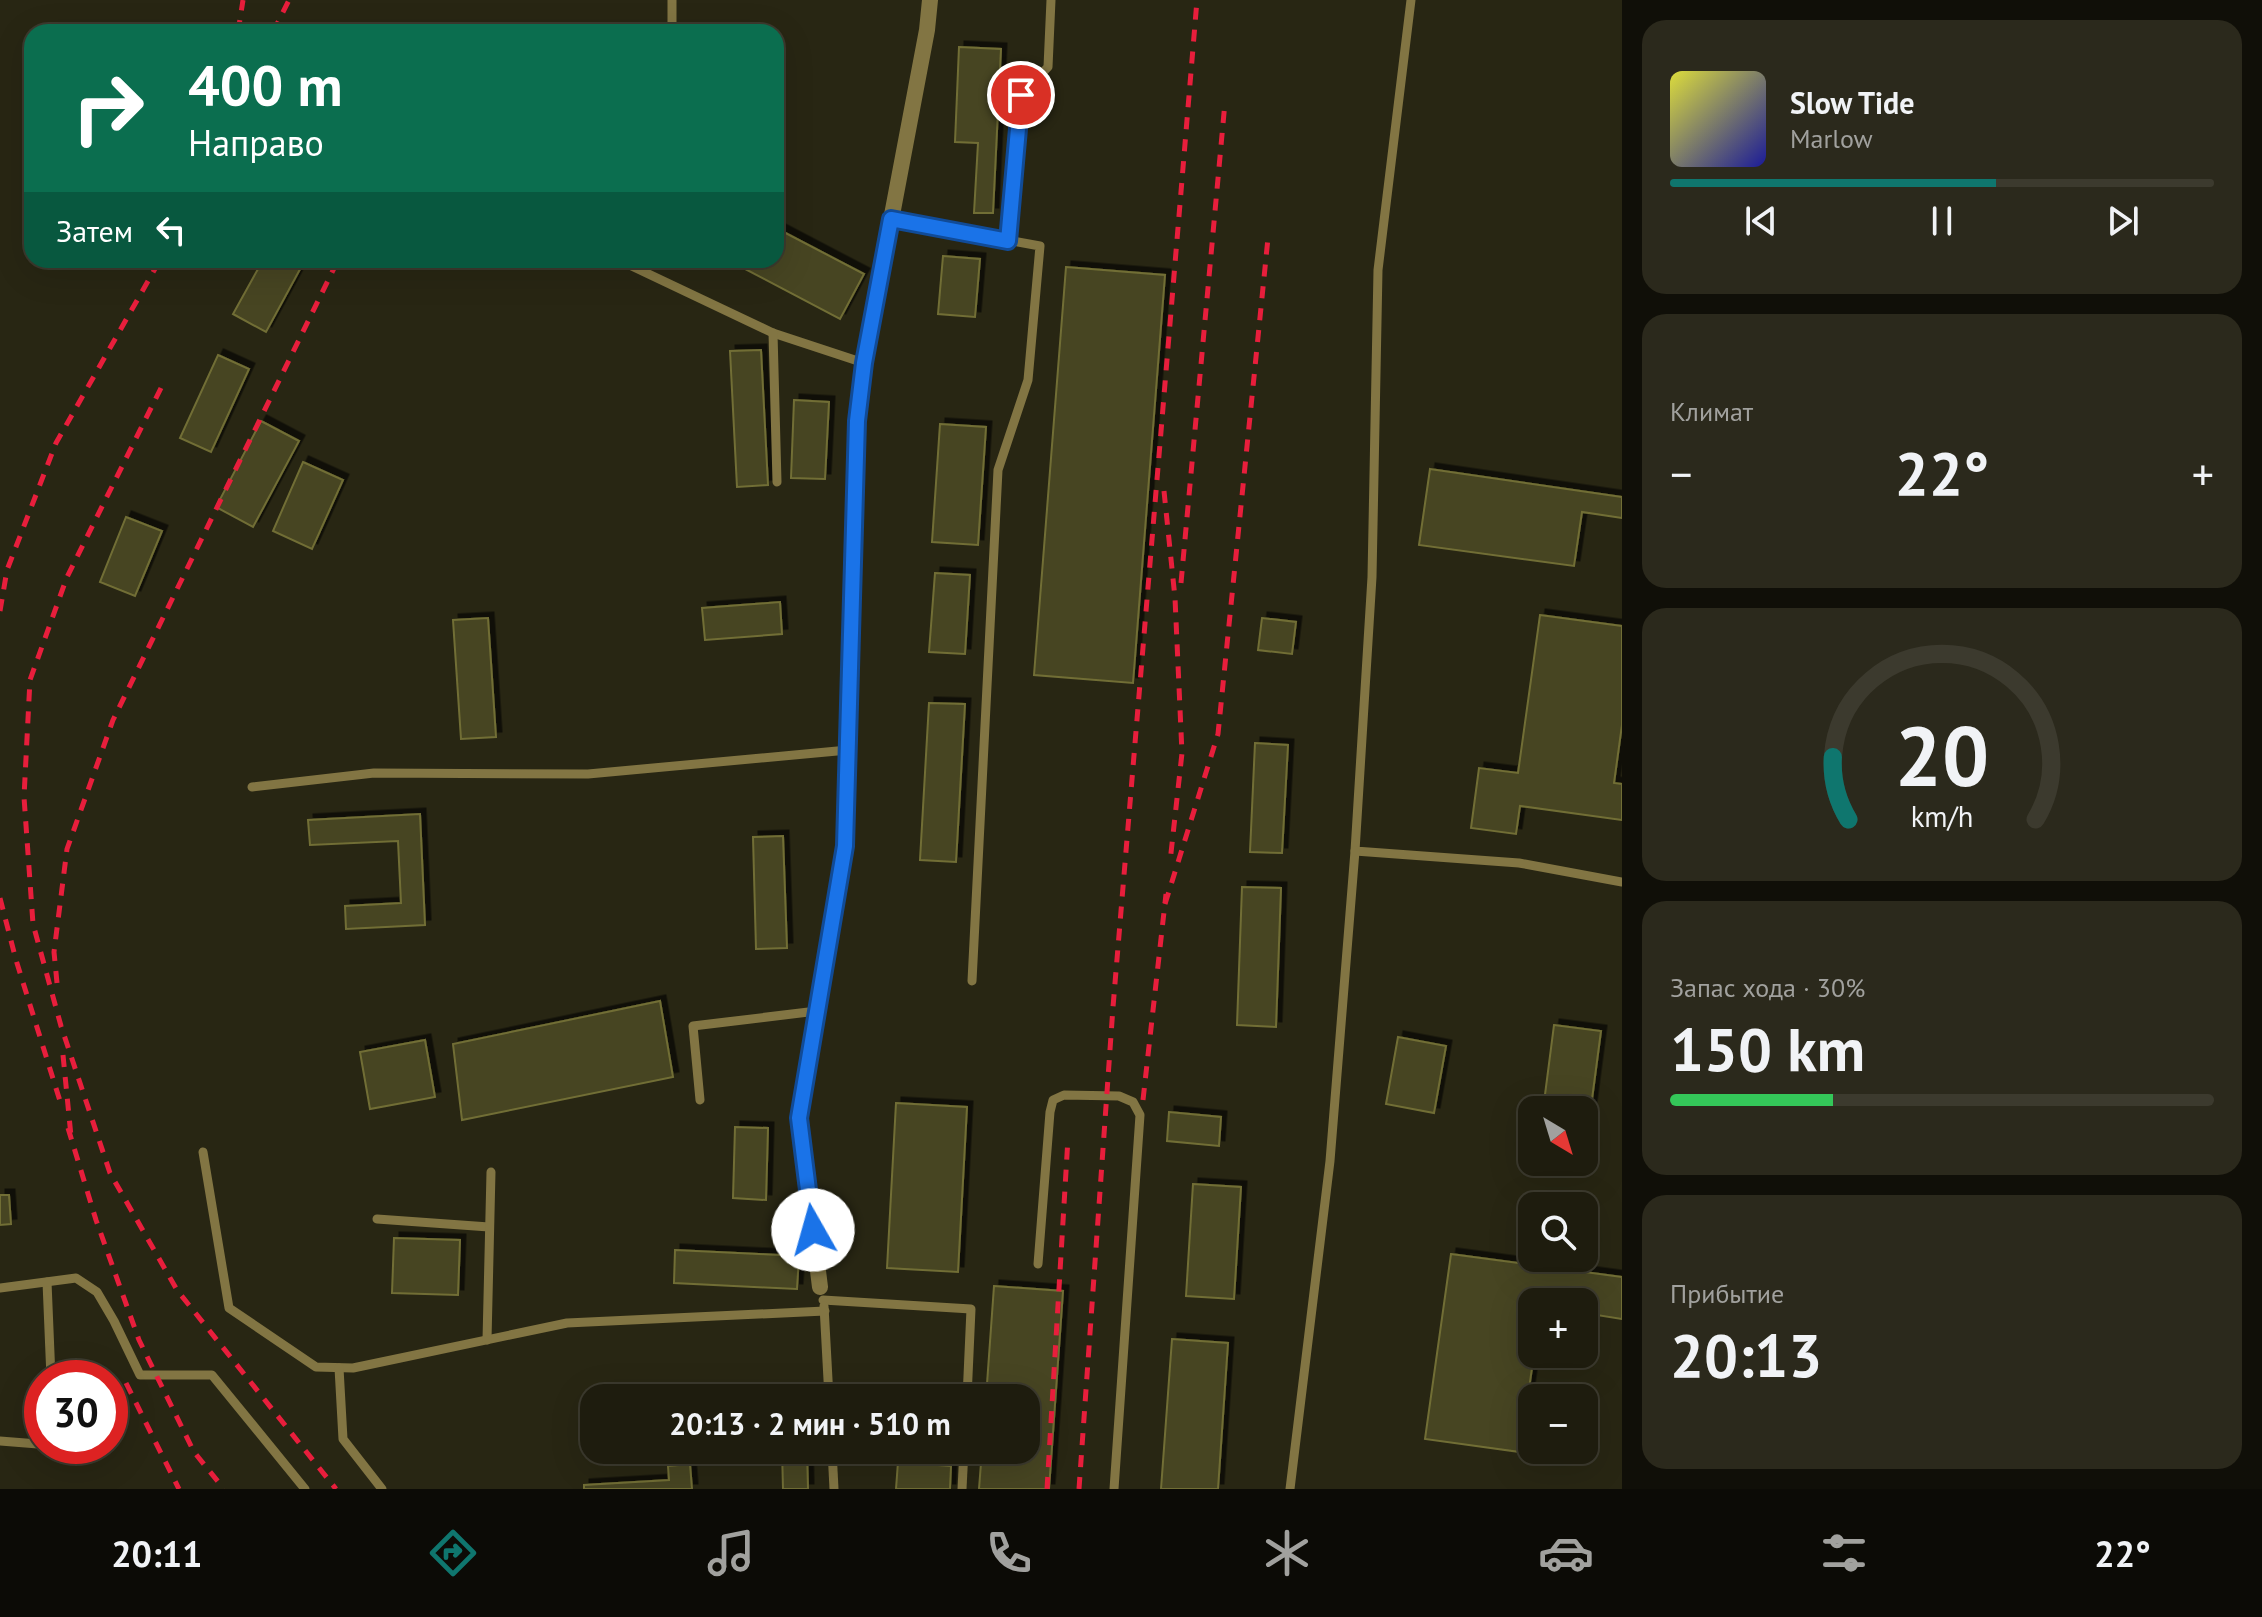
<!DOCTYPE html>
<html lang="ru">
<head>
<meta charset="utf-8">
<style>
	body { margin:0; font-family:"PT Sans",sans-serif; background:#2b291c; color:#f1f3f6; height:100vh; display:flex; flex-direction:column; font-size:30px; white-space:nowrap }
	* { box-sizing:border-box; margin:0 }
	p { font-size:26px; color:#a1a19e }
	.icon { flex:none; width:44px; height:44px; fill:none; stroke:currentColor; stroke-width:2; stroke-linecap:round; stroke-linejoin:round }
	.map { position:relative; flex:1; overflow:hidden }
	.drawer { display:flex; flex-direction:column; gap:20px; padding:20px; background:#100f08; width:640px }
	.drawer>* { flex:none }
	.banner { position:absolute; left:24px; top:24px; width:760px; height:244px; border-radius:24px; box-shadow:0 8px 32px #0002,0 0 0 2px #3c3a2e; background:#0b6e4f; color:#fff; overflow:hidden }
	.needle { width:52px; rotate:142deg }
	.fabs { position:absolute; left:1518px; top:1096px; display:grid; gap:16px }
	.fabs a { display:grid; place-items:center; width:80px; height:80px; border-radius:16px; background:#1e1c0e; box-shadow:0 8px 32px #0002,0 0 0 2px #3c3a2e; font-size:40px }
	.speed { position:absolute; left:24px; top:1360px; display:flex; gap:16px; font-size:40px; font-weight:700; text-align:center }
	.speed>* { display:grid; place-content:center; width:104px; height:104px; border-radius:50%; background:#1e1c0e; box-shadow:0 8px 32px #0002,0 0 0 2px #3c3a2e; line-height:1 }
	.speed .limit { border:12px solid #d22; background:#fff; color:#111 }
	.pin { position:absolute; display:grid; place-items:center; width:68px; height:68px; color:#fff; margin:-34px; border:4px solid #fff; border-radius:50%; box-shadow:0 2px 8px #0007 }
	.me { position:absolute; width:88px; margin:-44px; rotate:353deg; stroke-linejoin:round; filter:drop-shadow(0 0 6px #0008) }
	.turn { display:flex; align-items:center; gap:28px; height:168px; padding:0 32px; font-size:36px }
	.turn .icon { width:104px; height:104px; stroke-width:2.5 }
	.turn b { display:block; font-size:56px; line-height:68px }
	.then { display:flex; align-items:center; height:76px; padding:0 32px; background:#0003; gap:16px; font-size:30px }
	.big { font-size:60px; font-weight:800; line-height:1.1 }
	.drawer .card { flex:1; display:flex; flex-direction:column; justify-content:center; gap:12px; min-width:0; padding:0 28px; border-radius:24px; background:#2b291c }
	.drawer .dial { align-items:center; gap:0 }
	.dial svg { height:208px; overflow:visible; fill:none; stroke:#3c3a2e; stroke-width:7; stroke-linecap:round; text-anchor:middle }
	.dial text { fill:#f1f3f6; stroke:none }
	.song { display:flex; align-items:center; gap:24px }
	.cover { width:96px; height:96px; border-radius:12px; background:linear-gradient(135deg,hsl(60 70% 55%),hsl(240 70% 35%)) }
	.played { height:8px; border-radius:4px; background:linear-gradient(90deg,#0f766e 60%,#3c3a2e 60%) }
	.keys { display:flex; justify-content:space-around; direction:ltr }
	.heat { display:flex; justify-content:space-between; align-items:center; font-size:44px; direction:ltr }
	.charge { height:12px; border-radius:6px; background:linear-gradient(90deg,#34c759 30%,#3c3a2e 0) }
	.trip { position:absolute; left:580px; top:1384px; width:460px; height:80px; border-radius:24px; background:#1e1c0e; box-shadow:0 8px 32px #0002,0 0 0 2px #3c3a2e; font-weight:800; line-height:80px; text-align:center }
	.menu { display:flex; height:128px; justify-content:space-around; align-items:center; background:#0c0b06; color:#a1a19e }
	.menu .icon { width:56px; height:56px }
	.menu .current { color:#0f766e }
	.menu b { font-size:36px; color:#f1f3f6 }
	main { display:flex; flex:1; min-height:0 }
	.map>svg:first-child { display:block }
	.building { fill:#474521; stroke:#716e36; stroke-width:2; filter:url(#shadow) }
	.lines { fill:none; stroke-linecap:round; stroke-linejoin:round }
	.lane { stroke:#827543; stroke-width:9 }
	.street { stroke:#827543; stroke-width:16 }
	.rail { stroke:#e81e3c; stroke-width:5; stroke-dasharray:12 10; stroke-linecap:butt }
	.route-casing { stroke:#114b97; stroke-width:20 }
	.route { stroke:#1a73e8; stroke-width:14 }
</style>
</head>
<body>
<main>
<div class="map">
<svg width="1622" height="1489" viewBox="0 0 1622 1489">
	<defs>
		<filter id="shadow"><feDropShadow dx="5.5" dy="-5.5" stdDeviation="0" flood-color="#0009"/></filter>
	</defs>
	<rect width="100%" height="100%" fill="#282613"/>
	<g class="building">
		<path d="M959 47 1001 49 993 213H974L978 143 955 142Z"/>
		<path d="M776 228 864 274 840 319 728 260H776Z"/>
		<path d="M943 256 980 259 975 317 938 314Z"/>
		<path d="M263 260H305L266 332 233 314Z"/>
		<path d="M1066 267 1165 275 1133 683 1034 675Z"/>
		<path d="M761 350 768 485 737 487 730 351Z"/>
		<path d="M218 355 249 369 211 452 180 438Z"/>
		<path d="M794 400 829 402 825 479 791 478Z"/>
		<path d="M261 421 299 441 253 527 216 507Z"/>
		<path d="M940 424 986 427 978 545 932 542Z"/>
		<path d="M303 462 343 480 312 549 273 531Z"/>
		<path d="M1430 469 1622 497V518L1582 512 1574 566 1419 545Z"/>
		<path d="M126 517 162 531 135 596 100 582Z"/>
		<path d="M935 573 970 575 965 654 929 652Z"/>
		<path d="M780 602 782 634 705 640 702 608Z"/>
		<path d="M1540 615 1622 626V725L1614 783 1622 784V820L1520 806 1516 834 1471 828 1479 768 1518 773Z"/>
		<path d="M488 618 496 737 461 739 453 620Z"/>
		<path d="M1262 618 1296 622 1292 654 1258 650Z"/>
		<path d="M929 703 965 704 956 862 920 860Z"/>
		<path d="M1255 743 1288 745 1282 853 1250 852Z"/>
		<path d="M420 814 425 925 346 929 345 906 401 903 398 841 310 845 308 820Z"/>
		<path d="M783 836 787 948 756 949 753 837Z"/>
		<path d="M1242 887 1281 888 1276 1027 1237 1025Z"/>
		<path d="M660 1001 673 1077 462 1120 453 1044Z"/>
		<path d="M1554 1025 1601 1031 1589 1122H1584V1110H1543Z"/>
		<path d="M1398 1037 1446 1046 1434 1113 1386 1104Z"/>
		<path d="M425 1040 435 1097 370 1109 360 1052Z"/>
		<path d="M896 1103 967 1107 958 1272 887 1268Z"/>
		<path d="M1169 1112 1221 1117 1219 1146 1167 1141Z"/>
		<path d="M735 1127 768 1128 766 1200 733 1198Z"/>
		<path d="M1193 1184 1241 1187 1234 1299 1186 1296Z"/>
		<path d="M0 1195H9L11 1224 0 1225Z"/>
		<path d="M394 1238 460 1240 458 1295 392 1293Z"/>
		<path d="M675 1250 799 1256 797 1289 674 1283Z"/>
		<path d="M1451 1254 1622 1277V1319L1584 1313V1302H1532V1354H1534L1520 1452 1425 1439Z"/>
		<path d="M994 1286 1063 1291 1049 1489H979L982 1450H1026V1398H986Z"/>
		<path d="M1172 1339 1228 1343 1218 1489H1161Z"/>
		<path d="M782 1450H807L808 1489H783Z"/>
		<path d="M898 1462 951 1466 950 1489H896Z"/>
		<path d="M690 1464 692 1489H584V1485L669 1480 668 1466Z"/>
	</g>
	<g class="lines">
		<g class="lane">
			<path d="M1411 0 1378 270 1372 577 1355 851 1519 863 1622 882"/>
			<path d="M672 24V0"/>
			<path d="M891 219 1040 246 1028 380 998 470 972 981"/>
			<path d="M1008 241 1021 95 1048 67 1051 0"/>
			<path d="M619 260 773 333 864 363"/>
			<path d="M773 333 777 482"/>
			<path d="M252 787 374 773 588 774 848 750"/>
			<path d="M700 1100 693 1026 817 1011"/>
			<path d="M203 1152 229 1308 316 1367 353 1368 567 1323 825 1311"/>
			<path d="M377 1219 489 1227"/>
			<path d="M1038 1264 1050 1112 1053 1100 1064 1095 1119 1096 1133 1102 1140 1115 1114 1489"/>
			<path d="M47 1282 51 1378"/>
			<path d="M0 1288 76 1278 97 1292 114 1321 140 1375H212L305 1489"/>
			<path d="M823 1300 971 1309 967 1398"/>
			<path d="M824 1306 829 1398"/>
			<path d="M487 1340 491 1172"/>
			<path d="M339 1368 343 1439 382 1489"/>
			<path d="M0 1441 38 1444 42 1440"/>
			<path d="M832 1450 834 1489"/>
			<path d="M962 1489 964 1450"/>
			<path d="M1290 1489 1330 1161 1355 851"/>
		</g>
		<path class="street" d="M820 1287 799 1118 845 846 857 421 864 363 927 30 930 0"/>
		<g class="rail">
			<path d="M238 32 243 0"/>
			<path d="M273 32 289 0"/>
			<path d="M161 388 67 577 30 680 24 797 33 924 61 1026 110 1173 177 1290 336 1489"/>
			<path d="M1164 491 1175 598 1182 753 1170 862"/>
			<path d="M1181 583 1225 102"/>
			<path d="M0 611 7 570 56 443 160 260"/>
			<path d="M0 898 16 960 60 1101"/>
			<path d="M1165 904 1218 734 1268 238"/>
			<path d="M57 983 54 952 67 849 113 720 338 260"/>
			<path d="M63 1055 71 1136"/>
			<path d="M1143 1100 1166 894"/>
			<path d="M68 1128 96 1220 139 1340 194 1452 224 1489"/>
			<path d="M126 1383 179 1489"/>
			<path d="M1047 1489 1068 1138"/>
			<path d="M1079 1489 1113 1007 1197 0"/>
		</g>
	</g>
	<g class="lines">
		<defs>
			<path id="route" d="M813 1230 799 1118 845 846 857 421 864 363 891 219 1008 241 1021 95"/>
		</defs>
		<use href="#route" class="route-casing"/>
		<use href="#route" class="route"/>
	</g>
</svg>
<div class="fabs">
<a><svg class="needle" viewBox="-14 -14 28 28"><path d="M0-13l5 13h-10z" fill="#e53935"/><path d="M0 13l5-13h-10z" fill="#a1a19e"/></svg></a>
<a><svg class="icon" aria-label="search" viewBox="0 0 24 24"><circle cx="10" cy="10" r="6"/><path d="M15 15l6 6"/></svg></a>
<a>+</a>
<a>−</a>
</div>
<div class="speed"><div class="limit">30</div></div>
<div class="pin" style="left:1021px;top:95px;background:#d93025"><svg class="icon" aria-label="arrive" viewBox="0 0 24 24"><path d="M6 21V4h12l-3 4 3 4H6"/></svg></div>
<svg class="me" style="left:813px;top:1230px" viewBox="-20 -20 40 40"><circle r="19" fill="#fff"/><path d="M0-13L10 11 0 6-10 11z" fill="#1a73e8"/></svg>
<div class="trip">20:13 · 2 мин · 510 m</div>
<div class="banner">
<div class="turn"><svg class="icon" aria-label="right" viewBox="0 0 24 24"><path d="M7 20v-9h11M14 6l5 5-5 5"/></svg><div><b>400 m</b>Направо</div></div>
<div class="then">Затем<svg class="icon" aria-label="left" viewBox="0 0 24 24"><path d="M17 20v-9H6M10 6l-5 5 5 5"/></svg></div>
</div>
</div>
<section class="drawer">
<div class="card">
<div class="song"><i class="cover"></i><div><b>Slow Tide</b><p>Marlow</p></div></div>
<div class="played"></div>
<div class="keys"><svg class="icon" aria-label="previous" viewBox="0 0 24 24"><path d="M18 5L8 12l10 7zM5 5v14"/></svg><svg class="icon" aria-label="pause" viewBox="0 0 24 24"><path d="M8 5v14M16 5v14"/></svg><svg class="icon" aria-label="next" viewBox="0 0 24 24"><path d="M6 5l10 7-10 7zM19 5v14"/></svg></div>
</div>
<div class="card"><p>Климат</p>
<div class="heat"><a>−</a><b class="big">22°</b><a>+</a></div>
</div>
<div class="card dial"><svg viewBox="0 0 100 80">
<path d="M14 69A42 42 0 1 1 86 69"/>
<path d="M14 69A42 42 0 0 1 8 45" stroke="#0f766e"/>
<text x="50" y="56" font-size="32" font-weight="700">20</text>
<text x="50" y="72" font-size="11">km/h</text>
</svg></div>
<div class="card"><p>Запас хода · 30%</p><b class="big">150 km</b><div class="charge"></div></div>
<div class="card"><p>Прибытие</p><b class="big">20:13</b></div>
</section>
</main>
<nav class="menu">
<b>20:11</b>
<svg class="icon current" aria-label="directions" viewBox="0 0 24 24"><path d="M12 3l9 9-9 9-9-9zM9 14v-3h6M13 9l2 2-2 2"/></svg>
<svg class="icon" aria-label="music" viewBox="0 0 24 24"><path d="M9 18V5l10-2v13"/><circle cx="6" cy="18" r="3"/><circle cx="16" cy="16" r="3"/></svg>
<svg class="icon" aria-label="phone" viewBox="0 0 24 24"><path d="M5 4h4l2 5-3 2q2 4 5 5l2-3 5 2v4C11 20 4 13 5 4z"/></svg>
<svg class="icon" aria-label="climate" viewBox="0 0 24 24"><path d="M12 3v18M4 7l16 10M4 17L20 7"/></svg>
<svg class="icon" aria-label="car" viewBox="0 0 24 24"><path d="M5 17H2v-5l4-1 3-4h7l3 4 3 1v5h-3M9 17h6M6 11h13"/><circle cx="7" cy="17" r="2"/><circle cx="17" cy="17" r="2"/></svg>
<svg class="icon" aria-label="filters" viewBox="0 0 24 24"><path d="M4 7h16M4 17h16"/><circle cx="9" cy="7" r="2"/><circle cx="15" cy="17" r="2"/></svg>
<b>22°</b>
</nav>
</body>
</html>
